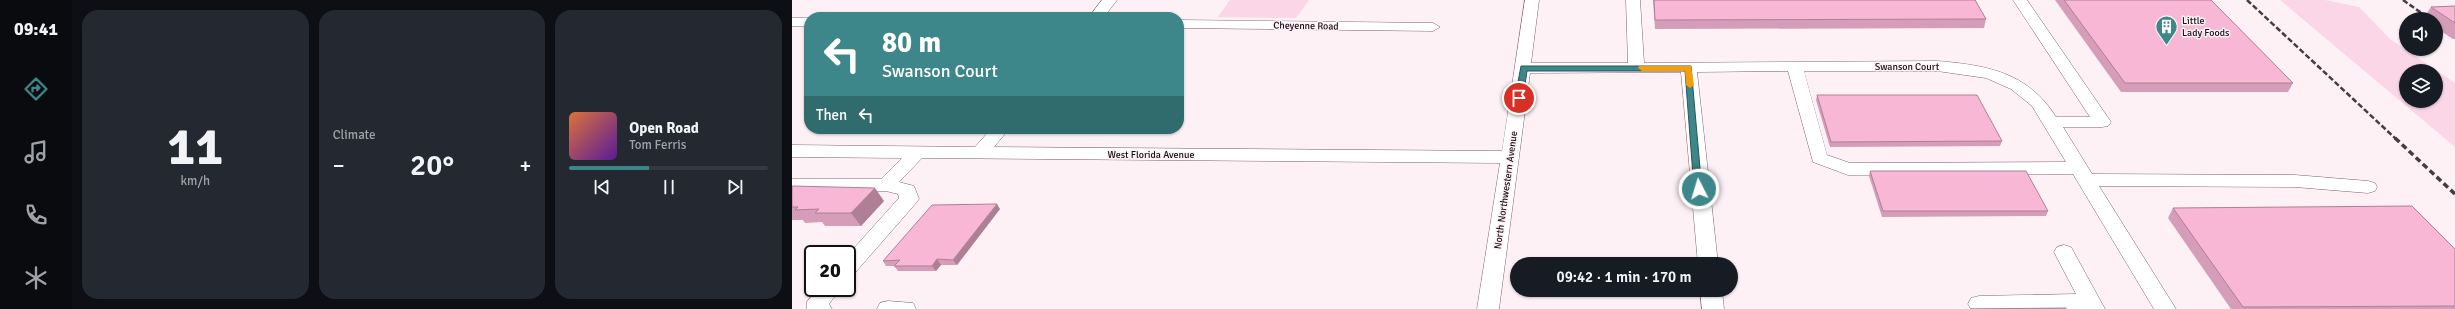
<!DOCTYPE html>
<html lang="en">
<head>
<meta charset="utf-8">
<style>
	body { margin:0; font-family:Signika,sans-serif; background:#242831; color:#f1f3f6; height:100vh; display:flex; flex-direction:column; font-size:15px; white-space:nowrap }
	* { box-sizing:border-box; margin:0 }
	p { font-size:13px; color:#9ea1a6 }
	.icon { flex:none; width:22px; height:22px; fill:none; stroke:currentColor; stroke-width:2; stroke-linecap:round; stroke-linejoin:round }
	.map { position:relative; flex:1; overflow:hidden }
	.drawer { display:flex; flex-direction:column; gap:10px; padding:10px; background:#0d0f14; width:720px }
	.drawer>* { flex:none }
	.guide { position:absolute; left:12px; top:12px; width:380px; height:122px; border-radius:16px; box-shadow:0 1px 3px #0004; background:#3d8689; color:#fff; overflow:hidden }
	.tools { position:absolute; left:1607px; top:12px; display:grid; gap:8px }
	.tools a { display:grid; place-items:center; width:44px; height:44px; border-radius:50%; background:#171b24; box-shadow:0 1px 3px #0004; font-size:20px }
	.speed { position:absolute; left:12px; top:245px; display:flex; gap:8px; font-size:20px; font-weight:700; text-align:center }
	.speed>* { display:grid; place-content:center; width:52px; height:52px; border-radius:50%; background:#171b24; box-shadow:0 1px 3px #0004; line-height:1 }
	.speed .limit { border:2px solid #111; border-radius:6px; background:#fff; color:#111 }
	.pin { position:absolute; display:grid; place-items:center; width:34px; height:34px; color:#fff; margin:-17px; border:2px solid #fff; border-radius:50%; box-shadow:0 1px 4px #0007 }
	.me { position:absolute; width:44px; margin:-22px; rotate:355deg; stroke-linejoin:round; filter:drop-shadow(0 0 3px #0008) }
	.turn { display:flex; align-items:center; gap:14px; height:84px; padding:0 12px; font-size:18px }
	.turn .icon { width:52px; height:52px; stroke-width:2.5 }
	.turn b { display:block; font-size:28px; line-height:34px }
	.then { display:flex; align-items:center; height:38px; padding:0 12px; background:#0003; gap:8px; font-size:15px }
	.big { font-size:30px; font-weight:600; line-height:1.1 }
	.drawer .card { flex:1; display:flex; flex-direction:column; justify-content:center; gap:6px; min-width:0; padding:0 14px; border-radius:16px; background:#242831 }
	.drawer .dial { align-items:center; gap:0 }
	.dial b { font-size:52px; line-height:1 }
	.song { display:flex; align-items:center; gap:12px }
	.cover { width:48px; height:48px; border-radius:6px; background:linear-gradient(135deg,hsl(20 70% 55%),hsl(270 70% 35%)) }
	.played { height:4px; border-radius:2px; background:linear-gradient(90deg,#3d8689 40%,#363941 40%) }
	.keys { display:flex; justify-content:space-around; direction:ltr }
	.heat { display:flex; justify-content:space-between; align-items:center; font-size:22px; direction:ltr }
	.drawer .tiles { flex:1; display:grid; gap:10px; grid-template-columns:repeat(3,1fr) }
	.trip { position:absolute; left:718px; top:257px; width:228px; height:40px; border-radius:20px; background:#171b24; box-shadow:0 1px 3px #0004; font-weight:600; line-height:40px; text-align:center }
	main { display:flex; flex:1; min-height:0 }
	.dock { display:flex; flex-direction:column; width:72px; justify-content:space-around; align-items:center; background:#090b0e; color:#9ea1a6 }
	.dock .icon { width:28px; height:28px }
	.dock .active { color:#3d8689 }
	.dock b { font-size:18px; color:#f1f3f6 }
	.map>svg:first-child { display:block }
	.green { fill:#fad6e6; fill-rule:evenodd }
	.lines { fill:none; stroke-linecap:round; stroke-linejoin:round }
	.minor-casing { stroke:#7e6470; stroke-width:1 }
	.minor { fill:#fff; fill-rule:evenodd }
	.rail-far1 { stroke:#463c41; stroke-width:2.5; stroke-dasharray:5.5 2.5; stroke-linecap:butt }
	.rail { stroke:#463c41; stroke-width:3.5; stroke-dasharray:6 3.5; stroke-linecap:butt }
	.wall { fill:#d59db7 }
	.shaded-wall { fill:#ae8095 }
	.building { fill:#f8b7d5; stroke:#ae8095 }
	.route { fill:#3d8689; stroke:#285759 }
	.slow { fill:#f59e0b }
	.labels { text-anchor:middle; stroke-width:3; stroke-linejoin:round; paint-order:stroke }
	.poi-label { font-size:10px; fill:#1a1015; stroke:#fdf1f6; text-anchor:start }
	.street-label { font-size:10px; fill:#1a1015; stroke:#fdf1f6 }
</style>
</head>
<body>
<main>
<nav class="dock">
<b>09:41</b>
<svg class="icon active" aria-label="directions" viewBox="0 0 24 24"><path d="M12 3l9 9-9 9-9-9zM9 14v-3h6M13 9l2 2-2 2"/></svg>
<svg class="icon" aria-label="music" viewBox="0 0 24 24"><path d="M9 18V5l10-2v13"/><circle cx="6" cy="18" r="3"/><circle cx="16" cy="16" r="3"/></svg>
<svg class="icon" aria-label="phone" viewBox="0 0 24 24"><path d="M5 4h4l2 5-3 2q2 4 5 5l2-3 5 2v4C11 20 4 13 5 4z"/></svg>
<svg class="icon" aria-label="climate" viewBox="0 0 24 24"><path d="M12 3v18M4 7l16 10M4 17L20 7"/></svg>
</nav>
<section class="drawer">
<div class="tiles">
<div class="card dial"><b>11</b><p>km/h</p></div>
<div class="card"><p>Climate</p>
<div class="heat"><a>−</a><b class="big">20°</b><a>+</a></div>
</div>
<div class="card">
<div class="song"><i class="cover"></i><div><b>Open Road</b><p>Tom Ferris</p></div></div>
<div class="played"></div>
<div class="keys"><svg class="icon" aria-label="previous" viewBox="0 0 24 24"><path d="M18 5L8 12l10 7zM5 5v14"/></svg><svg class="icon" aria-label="pause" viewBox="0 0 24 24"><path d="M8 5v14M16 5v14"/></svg><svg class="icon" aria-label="next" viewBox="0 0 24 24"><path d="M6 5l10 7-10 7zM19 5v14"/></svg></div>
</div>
</div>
</section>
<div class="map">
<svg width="1663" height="309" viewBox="0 0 1663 309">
	<rect width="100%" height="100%" fill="#fdf1f6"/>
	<g class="green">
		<path d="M438 0H517L504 18 426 17Z"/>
		<path d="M1488 0H1533L1567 7 1598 39 1663 83V147ZM1614 71H1644V101H1614Z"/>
	</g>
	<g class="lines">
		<defs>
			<g id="minor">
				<path d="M310 0H325L312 17H297Z"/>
				<path d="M733 0H747L739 63H836L834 0H848L852 63 1145 61C1194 65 1236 72 1264 117H1298L1221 0H1235L1319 122 1316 126 1310 127H1271L1300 174 1503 175 1576 181 1583 183 1585 187 1583 191 1576 193 1503 187 1307 186 1384 309H1362L1281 174 1056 175 1021 162 996 71 905 72 926 264H906L889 72 738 73 707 309H685L708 163 130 158 107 182 122 186 127 199 124 203 62 274 55 277V256L107 198 106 194 94 191H0V179H89L110 158 0 157V145L183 147 199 129H217L202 147 710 151ZM1012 71H1145L1194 78 1219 89 1240 106 1274 162 1058 163 1035 155Z"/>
				<rect x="0" y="18" width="17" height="8"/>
				<path d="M387 20 641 23 648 27 641 31 387 28Z"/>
				<path d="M1272 245 1279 247 1313 309H1179L1176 304 1179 298 1187 296 1284 294 1262 252 1265 247Z"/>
				<path d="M26 288H49L37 304 40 309H15V302Z"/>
				<path d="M908 290H930L932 309H910Z"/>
				<path d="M96 301 121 303 124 309H85L88 303Z"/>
			</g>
		</defs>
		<use href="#minor" class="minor-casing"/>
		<use href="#minor" class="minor"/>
		<g class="rail-far1">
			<path d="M1455 0 1604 139"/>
			<path d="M1611 0 1638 19"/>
		</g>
		<path class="rail" d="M1603 138 1663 194"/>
	</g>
	<g class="wall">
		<path d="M861 0H1183L1194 19 1192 28 863 29Z"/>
		<path d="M1263 0H1419L1501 83 1496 92H1329Z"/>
		<path d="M1663 6V39H1661L1644 28V19H1631L1639 7Z"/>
		<path d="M1025 95 1210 141 1208 146 1038 147 1024 100Z"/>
		<path d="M1078 171 1256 211 1254 216 1090 217 1077 176Z"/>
		<path d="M0 186 92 201 69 226H33L30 222 13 223 11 220H0Z"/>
		<path d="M1381 208 1663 249V309H1439L1376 218Z"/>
		<path d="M208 209 165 265H149L144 271H106L102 266H94L91 261Z"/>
	</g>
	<g class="shaded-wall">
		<path d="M83 188 92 201 69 226 59 213Z"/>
		<path d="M205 204 208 209 165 265 161 260Z"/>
		<path d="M145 259 149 265 144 271 140 266Z"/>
	</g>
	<g class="building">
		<path d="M862 0H1183L1194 19 863 20Z"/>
		<path d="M1272 0H1419L1501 83H1333Z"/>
		<path d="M1663 6V23L1639 7Z"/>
		<path d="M1025 95H1185L1210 141 1039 142Z"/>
		<path d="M1078 171H1234L1256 211H1091Z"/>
		<path d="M0 186 83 188 59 213H23L27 209 3 210 6 207H0Z"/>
		<path d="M205 204 161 260 145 259 140 266H102L108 260 91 261 140 205Z"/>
		<path d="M1620 206 1663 249V306L1451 307 1381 208Z"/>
		<path d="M1274 308V309H1178Z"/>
	</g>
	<path class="route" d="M729 66H899L910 191H903L902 189 893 71H735L731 98 727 100 723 98Z"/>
	<path class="slow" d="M847 66H899L902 85 898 88 894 85 893 71H850L846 68Z"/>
	<defs>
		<symbol id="building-pin" viewBox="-11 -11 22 30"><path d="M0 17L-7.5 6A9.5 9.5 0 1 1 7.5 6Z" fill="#3d8689" stroke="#fdf1f6"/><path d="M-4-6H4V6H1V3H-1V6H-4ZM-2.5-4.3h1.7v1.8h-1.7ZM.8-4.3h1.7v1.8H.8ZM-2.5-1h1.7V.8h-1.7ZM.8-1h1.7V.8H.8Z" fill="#fff"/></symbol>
	</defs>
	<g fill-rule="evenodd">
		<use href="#building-pin" x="1362" y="14" width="25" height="34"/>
	</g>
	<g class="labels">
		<g class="poi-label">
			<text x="1390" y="24">Little<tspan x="1390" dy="12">Lady Foods</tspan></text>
		</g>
		<g class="street-label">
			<text transform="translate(514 25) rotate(1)" y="4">Cheyenne Road</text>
			<text x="1115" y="70">Swanson Court</text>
			<text x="359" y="158">West Florida Avenue</text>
			<text transform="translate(713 190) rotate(-82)" y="4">North Northwestern Avenue</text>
		</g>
	</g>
</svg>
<div class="tools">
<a><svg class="icon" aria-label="sound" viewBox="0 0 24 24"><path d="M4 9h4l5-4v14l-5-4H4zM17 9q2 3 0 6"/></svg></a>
<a><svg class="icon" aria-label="layers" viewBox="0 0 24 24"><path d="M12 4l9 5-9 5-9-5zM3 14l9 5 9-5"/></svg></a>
</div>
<div class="speed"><div class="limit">20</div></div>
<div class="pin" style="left:727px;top:98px;background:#d93025"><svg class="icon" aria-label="arrive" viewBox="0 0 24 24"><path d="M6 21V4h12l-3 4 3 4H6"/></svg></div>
<svg class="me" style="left:907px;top:189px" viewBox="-20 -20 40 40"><circle r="17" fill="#3d8689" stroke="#fff" stroke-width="3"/><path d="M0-11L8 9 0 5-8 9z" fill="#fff"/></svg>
<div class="trip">09:42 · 1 min · 170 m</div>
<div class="guide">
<div class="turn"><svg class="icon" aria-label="left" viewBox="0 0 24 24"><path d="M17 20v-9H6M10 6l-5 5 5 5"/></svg><div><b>80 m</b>Swanson Court</div></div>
<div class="then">Then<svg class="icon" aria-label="left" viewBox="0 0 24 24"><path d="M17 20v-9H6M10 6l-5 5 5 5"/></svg></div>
</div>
</div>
</main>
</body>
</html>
